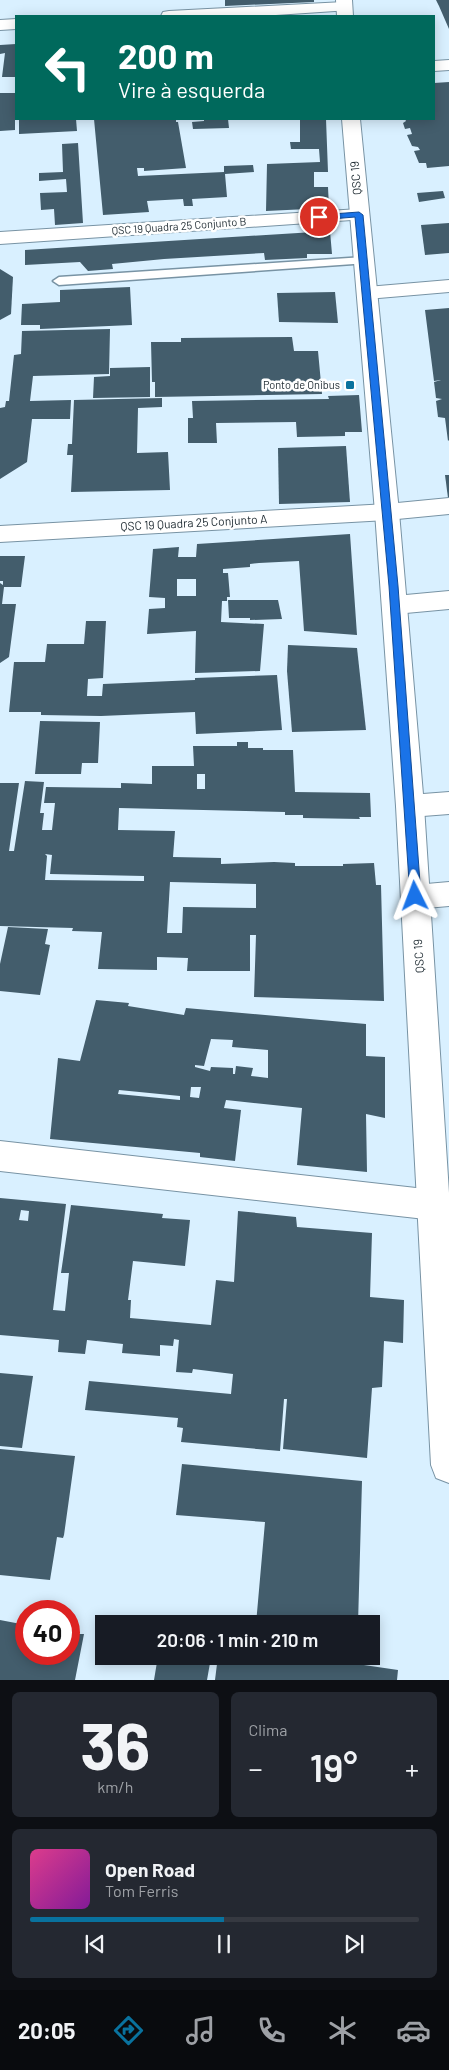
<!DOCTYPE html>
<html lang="pt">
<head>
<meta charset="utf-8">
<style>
	body { margin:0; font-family:Barlow,sans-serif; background:#242831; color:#f1f3f6; height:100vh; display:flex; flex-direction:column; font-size:19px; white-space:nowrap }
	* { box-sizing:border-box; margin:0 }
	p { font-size:16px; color:#9ea1a6 }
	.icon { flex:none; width:28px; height:28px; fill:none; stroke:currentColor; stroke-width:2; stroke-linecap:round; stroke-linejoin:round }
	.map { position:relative; height:1680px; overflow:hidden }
	.side { display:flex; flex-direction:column; gap:12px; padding:12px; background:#0d0f14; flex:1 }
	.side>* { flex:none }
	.top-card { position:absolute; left:15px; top:15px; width:420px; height:105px; border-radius:0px; box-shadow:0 2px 12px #0003; background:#00695c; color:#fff; overflow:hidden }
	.speed { position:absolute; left:15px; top:1600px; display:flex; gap:10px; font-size:25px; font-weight:700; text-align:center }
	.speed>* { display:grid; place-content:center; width:65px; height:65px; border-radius:50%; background:#171b24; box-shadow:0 2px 12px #0003; line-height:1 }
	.speed .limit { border:8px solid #d22; background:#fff; color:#111 }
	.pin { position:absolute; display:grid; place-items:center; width:42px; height:42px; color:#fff; margin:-21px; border:2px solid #fff; border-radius:50%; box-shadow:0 1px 5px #0007 }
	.me { position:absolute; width:55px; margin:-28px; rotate:357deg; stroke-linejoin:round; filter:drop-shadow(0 0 4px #0008) }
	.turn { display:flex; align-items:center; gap:18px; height:105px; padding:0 20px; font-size:22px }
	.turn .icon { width:65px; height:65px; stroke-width:2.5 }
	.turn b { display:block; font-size:35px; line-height:42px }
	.big { font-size:38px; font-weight:600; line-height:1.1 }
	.side .widget { flex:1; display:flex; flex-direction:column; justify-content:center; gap:8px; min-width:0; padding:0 18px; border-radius:8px; background:#242831 }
	.side .dial { align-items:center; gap:0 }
	.dial b { font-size:65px; line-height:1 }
	.song { display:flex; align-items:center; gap:15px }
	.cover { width:60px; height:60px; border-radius:8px; background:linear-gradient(135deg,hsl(330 70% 55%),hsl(290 70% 35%)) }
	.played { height:5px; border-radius:2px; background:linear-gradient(90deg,#09729e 50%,#363941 50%) }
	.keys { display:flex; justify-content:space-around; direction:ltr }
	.heat { display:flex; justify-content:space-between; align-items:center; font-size:28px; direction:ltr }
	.side .tiles { flex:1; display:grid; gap:12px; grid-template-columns:1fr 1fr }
	.widget:last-child { grid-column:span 2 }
	.trip { position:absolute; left:95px; top:1615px; width:285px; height:50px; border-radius:0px; background:#171b24; box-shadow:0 2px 12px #0003; font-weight:600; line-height:50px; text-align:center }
	.tab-bar { display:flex; height:80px; justify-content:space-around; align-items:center; background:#090b0e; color:#9ea1a6 }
	.tab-bar .icon { width:35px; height:35px }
	.tab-bar .on { color:#09729e }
	.tab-bar b { font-size:22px; color:#f1f3f6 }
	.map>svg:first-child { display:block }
	.building { fill:#435d6c; fill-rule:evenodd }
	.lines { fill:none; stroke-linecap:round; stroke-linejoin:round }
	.service-casing { stroke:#7893a4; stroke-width:3 }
	.minor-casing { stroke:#7893a4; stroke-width:2 }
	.tertiary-casing { stroke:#7893a4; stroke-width:2 }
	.service { fill:#fff; fill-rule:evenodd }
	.minor { fill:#fff; fill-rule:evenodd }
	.tertiary { fill:#fff; fill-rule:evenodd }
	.route { fill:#1a73e8; stroke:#114b97 }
	.poi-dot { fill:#09729e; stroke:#fff; stroke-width:2 }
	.labels { text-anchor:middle; stroke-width:5; stroke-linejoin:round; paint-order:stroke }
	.far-street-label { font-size:11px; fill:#243037; stroke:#fff }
	.far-poi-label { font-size:11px; fill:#243037; stroke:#fff; text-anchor:end }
	.street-label { font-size:12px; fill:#243037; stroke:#fff }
</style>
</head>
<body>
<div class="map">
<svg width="449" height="1680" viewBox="0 0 449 1680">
	<rect width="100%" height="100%" fill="#d9f0ff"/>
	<g class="building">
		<path d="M225 0H314V2L225 6Z"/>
		<path d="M436 0H449V29L439 6Z"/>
		<path d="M16 44V77H2L5 53 0 54V45Z"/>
		<path d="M449 82V166L427 168 426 163H419L414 151 420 150 418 147 412 146 407 135 412 134 410 128 405 129 403 123 406 121 405 119H434V83Z"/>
		<path d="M0 93H15V130L0 131Z"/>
		<path d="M19 119H76L77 131 19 134Z"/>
		<path d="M94 119H176V122H178L186 168 144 171V168H137L138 176 224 172V166L253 165 254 172 225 174 227 197 192 199 193 206H184L183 199 147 201 149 212 103 215Z"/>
		<path d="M204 119H228L229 128 193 129 192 122 204 121Z"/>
		<path d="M300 119H326L328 172H314V187H328L329 208 266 211 267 164 320 162 319 149H291L290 142H300Z"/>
		<path d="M78 143 83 223 55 225 54 209 41 210 40 193 67 192 66 179 39 181V173L63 172 62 144Z"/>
		<path d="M443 191 445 198 419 202 417 193Z"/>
		<path d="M449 223V253L425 255 421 225Z"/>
		<path d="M330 231 332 254H307V258L265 260 264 253 164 259 112 264 113 269 88 271 80 262 25 265V250Z"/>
		<path d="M0 269 13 277 11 314 0 320Z"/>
		<path d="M130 287 132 325 40 329V325H21L22 304 60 302V290Z"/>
		<path d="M335 292 338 323 279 322 277 293Z"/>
		<path d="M449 308V440L448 441 445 418 438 417 436 401 442 399 436 398 434 382 441 380 434 381 425 310Z"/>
		<path d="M110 329 109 374 33 376 30 401 71 400 70 419H32L27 462 0 479V408L5 407 6 401H9L14 355 21 354 22 331Z"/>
		<path d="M292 337 294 351H318L322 394 155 397V382H152L151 342H181V338Z"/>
		<path d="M150 367V397L93 398 94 377 110 376V368Z"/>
		<path d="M359 395 362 432H345V436L297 437 296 422 216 423 217 443H188V418H193L192 401 329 399 328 396Z"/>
		<path d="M162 398V407L138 408 137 453 168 452 170 490 71 492 73 455H67L68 444H72L74 400Z"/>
		<path d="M346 446 350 502 279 504 278 448Z"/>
		<path d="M445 475H449V498H448Z"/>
		<path d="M350 534 357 635 304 631 299 561 259 563 250 564V567L223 569V573H228L230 597H227V601H222L221 622 264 624 260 671 195 673 196 631 147 634 149 609 165 608V598L149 597 153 549 179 547 178 557H196L197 544ZM177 579H196V596H177Z"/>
		<path d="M0 556H25L21 587H4L2 604H16L9 657 0 663V583L3 585V581H0Z"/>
		<path d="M228 600H278L282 619 250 620V618H229Z"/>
		<path d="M86 621H106L103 678 88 679 87 696H102L103 684 195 680V678L277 675 282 730 196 734 195 712 101 716 41 715V712H9L14 662H45L47 644H84Z"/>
		<path d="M288 645 357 648 366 730 292 732 287 671Z"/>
		<path d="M40 721 100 722 98 763H82L81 774H35Z"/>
		<path d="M237 742H248V748H263V750H293L295 792 370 793 371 817H359L360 819 303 818V815H285V812L119 808 118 830 175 831 173 857 221 858V864L274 862 295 863V866H343V864L374 863 376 885H381L384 1001 254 997 256 935H250V971H187L188 958 157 957V970L98 969 102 932 72 931 73 928 0 926V783H19L9 851H14L25 781 44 782 40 813H44L42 830H52L55 803H44L46 787 121 788V783L152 784V766H194L193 746H237ZM197 774H205V789H197ZM45 854 52 855 50 874 144 876V881L45 880 47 856ZM170 882 256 884V908L183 907 182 933H167Z"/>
		<path d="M8 927 48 929 45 944 50 945 40 995 0 991V964Z"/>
		<path d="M96 1000 129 1003 128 1006 184 1015 186 1008 366 1024V1056L385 1057V1118L366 1114 367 1172 297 1165 302 1108 226 1100 224 1108 241 1110 235 1161 200 1157V1153L50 1139 58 1058 80 1061ZM211 1039 233 1040 232 1047 268 1050V1078L251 1076 253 1068 236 1066 235 1074H233V1068L211 1067 210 1071 195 1067V1065L204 1066ZM191 1087H201L199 1098 190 1097ZM119 1090 180 1096V1100L118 1094Z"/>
		<path d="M0 1198 66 1204 53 1310 65 1311 69 1273H61L71 1205 163 1214 162 1218 190 1220 185 1266 133 1261 128 1300H131L130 1318 211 1325 216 1280 234 1282 238 1211 296 1217 297 1227 372 1233 370 1297 404 1300 403 1343 384 1341 382 1387 372 1388 367 1458 283 1449 287 1399H284L280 1451 181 1442 183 1428 177 1427 178 1418 85 1410 89 1381 231 1394 233 1374 193 1369 192 1373 176 1372 179 1340 174 1339 173 1346 160 1345V1356L122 1353 123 1344 87 1340 85 1354 58 1352 59 1340 0 1335ZM21 1210 29 1211 28 1221 19 1220Z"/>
		<path d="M0 1373 33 1376 22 1448 0 1446Z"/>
		<path d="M0 1449 75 1456 64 1535 63 1538 57 1537 50 1580 0 1575Z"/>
		<path d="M182 1464 362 1481 358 1624H256L265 1522 176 1515Z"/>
		<path d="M0 1620 26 1625V1654H69V1634H84L75 1680H0Z"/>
		<path d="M158 1656H358L357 1664 398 1670 397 1680H215L217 1664 210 1663 207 1680H154Z"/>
	</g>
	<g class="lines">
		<defs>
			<path id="service" d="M364 257 370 261 368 263 59 285 53 281 59 277Z"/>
			<g id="minor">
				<path d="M344 2 350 4 352 7 350 10 261 16H161L163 12 169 11Z"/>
				<path d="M16 19V29L0 30V20Z"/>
				<path d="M449 60V70L434 71V61Z"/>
				<path d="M359 209 366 211 369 215 366 219 0 244V232Z"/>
				<path d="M449 280V292L367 299 360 297 357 293 360 289 367 287Z"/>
				<path d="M449 498V514L387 520 0 542V526L387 504Z"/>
				<path d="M449 591V609L395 614 386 611 383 605 386 599 395 596Z"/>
				<path d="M449 792V814L410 817 400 814 396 806 400 798 410 795Z"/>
				<path d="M449 882V906L415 909 405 905 401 897 405 889 415 885Z"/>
				<path d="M0 1141 434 1190 445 1194 449 1202 445 1216 434 1220 0 1171Z"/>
			</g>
			<g id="tertiary">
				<path d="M336 0H352L353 16H337Z"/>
				<path d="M342 119H360L399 512 424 806 449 1193V1483L436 1478 431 1465 396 806 375 512Z"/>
			</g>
		</defs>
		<use href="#service" class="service-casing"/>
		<use href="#minor" class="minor-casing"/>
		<use href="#tertiary" class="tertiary-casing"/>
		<use href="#service" class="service"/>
		<use href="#minor" class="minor"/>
		<use href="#tertiary" class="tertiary"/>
	</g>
	<path class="route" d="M359 212 363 215 398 586 421 896 420 900H411L410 896 389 586 355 217 319 220 315 217 319 215Z"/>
	<rect class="poi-dot" x="345" y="380" width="10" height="10" rx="2.5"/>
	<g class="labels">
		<g class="far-street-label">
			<text transform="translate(179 226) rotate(-4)" y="4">QSC 19 Quadra 25 Conjunto B</text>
		</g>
		<g class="far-poi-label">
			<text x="340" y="389">Ponto de Onibus</text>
		</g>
		<g class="street-label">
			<text transform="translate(356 178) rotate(-95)" y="4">QSC 19</text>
			<text transform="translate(194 523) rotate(-3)" y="4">QSC 19 Quadra 25 Conjunto A</text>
			<text transform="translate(419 956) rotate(-94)" y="4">QSC 19</text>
		</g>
	</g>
</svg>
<div class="speed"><div class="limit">40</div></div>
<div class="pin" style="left:319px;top:217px;background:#d93025"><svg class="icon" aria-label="arrive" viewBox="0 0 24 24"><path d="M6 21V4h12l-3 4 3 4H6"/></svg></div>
<svg class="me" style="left:415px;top:896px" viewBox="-20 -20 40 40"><path d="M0-17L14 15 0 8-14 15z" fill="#1a73e8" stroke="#fff" stroke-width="4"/></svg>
<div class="trip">20:06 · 1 min · 210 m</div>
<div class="top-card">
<div class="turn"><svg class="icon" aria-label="left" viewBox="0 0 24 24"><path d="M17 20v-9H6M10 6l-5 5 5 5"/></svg><div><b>200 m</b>Vire à esquerda</div></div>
</div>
</div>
<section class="side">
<div class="tiles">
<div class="widget dial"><b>36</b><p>km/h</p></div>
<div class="widget"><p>Clima</p>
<div class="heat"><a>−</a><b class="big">19°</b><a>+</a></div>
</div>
<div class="widget">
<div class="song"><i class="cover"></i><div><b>Open Road</b><p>Tom Ferris</p></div></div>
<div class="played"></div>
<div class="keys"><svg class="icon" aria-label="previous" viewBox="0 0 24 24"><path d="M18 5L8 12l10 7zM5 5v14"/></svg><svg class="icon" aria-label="pause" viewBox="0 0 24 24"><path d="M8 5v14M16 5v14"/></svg><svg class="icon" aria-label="next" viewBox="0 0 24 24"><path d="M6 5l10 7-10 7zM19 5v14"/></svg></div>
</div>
</div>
</section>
<nav class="tab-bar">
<b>20:05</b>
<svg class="icon on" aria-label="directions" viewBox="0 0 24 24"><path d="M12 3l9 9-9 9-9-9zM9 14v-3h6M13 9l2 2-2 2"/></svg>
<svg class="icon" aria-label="music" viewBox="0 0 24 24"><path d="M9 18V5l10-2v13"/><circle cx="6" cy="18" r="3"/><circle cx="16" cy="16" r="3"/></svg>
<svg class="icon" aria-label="phone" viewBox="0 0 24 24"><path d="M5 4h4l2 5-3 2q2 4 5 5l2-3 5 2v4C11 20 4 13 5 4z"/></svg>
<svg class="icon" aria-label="climate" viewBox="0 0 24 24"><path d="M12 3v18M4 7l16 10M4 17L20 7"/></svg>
<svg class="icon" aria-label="car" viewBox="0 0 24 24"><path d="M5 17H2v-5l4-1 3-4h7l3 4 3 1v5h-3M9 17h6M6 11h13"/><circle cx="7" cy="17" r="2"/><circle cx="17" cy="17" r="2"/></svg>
</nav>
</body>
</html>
